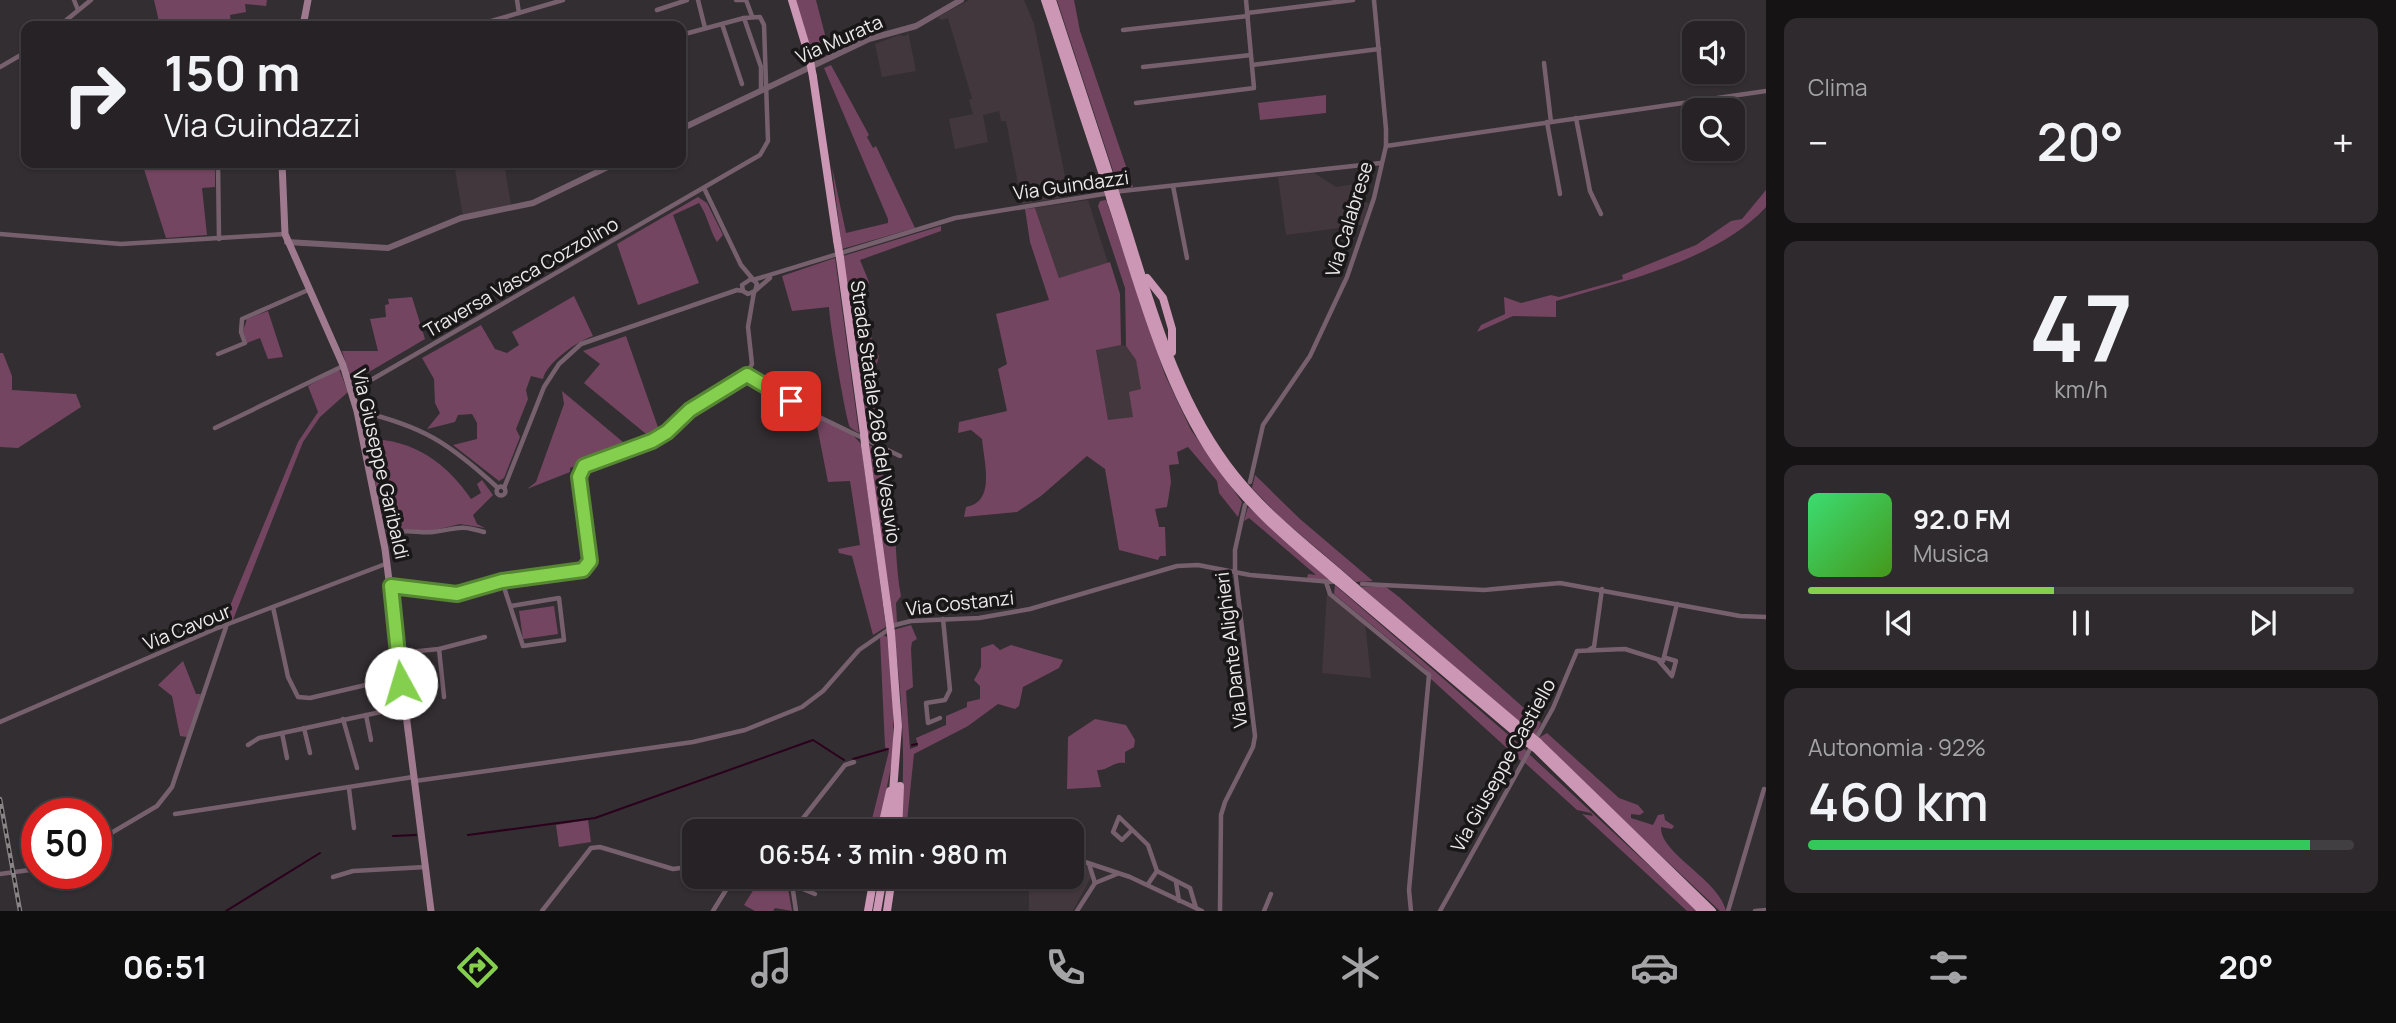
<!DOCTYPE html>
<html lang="it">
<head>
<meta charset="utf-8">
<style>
	body { margin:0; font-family:Manrope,sans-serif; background:#2e2a2d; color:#f1f3f6; height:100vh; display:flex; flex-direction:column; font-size:26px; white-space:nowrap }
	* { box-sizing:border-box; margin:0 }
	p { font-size:23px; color:#a4a4a7 }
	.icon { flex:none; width:38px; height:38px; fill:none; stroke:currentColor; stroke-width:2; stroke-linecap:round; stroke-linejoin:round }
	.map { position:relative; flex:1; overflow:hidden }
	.details { display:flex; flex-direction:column; gap:18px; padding:18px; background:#151314; width:630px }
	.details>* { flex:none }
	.top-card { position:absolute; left:21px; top:21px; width:665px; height:147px; border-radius:14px; box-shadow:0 2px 5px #0004,0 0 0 2px #423f42; background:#262225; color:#f1f3f6; overflow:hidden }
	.tools { position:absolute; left:1682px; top:21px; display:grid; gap:14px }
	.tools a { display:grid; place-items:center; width:63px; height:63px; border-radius:14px; background:#262225; box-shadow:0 2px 5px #0004,0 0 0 2px #423f42; font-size:35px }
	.speed { position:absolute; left:21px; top:798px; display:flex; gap:14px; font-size:35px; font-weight:700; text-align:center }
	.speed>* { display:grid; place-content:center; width:91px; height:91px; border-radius:50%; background:#262225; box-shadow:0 2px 5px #0004,0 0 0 2px #423f42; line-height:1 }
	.speed .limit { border:10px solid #d22; background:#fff; color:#111 }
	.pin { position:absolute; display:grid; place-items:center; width:60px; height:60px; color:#fff; margin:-30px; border-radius:14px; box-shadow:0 4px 10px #0006 }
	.me { position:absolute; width:77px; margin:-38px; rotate:354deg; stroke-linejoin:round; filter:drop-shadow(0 0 5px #0008) }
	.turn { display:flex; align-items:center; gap:24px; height:147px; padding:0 28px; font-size:32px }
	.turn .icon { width:91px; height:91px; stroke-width:2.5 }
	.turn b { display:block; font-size:49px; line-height:60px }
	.big { font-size:52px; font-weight:600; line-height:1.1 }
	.details .widget { flex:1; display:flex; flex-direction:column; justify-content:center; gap:10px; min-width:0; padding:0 24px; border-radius:14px; background:#2e2a2d }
	.details .dial { align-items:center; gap:0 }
	.dial b { font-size:91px; line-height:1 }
	.song { display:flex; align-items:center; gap:21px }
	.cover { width:84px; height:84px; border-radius:10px; background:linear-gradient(135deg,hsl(140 70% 55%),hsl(100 70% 35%)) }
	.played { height:7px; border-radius:4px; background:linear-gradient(90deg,#84cf4d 45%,#423f42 45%) }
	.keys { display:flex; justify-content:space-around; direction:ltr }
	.heat { display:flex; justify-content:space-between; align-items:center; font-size:38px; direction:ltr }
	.charge { height:10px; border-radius:5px; background:linear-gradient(90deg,#34c759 92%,#423f42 0) }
	.trip { position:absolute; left:682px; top:819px; width:402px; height:70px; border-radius:14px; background:#262225; box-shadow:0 2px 5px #0004,0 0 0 2px #423f42; font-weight:600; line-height:70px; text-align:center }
	.dock { display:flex; height:112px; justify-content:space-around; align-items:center; background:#0f0e0f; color:#a4a4a7 }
	.dock .icon { width:49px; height:49px }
	.dock .on { color:#84cf4d }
	.dock b { font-size:32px; color:#f1f3f6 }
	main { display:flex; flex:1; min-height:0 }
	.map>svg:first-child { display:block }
	.built { fill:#42373d }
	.green { fill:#744561 }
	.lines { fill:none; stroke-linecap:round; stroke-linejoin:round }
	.stream { stroke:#2b011d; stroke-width:2 }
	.minor { stroke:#77606d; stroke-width:4.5 }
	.tertiary { stroke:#77606d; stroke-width:6 }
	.secondary { stroke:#9f7a8f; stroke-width:7 }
	.trunk { stroke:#cc97b4; stroke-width:8 }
	.rail-casing { stroke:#888486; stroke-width:4.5 }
	.rail { stroke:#191718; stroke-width:2; stroke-dasharray:5; stroke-linecap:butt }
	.trunk-bridge { stroke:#cc97b4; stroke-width:8 }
	.route-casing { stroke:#568732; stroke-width:18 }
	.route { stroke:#84cf4d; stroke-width:12 }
	.labels { text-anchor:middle; stroke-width:7; stroke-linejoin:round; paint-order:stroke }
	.street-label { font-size:19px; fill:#eeeaec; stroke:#191718 }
</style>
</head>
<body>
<main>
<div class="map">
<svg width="1766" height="911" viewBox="0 0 1766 911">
	<rect width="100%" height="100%" fill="#332e31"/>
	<g class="built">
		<path d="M969 0H1024L1034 24 1069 196 1022 204 1006 121H1001L999 111 983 115 988 142 955 149 949 119 973 114 969 100 972 98 948 18 941 20 938 17Z"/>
		<path d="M908 32 916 71 882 77 875 44 899 35 906 36Z"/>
		<path d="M463 163H504L511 205 463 216 454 164Z"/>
		<path d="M1314 173 1336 187 1356 184 1354 195 1369 204 1362 225 1286 235 1278 177Z"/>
		<path d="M1088 200 1108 263 1059 278 1035 208Z"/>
		<path d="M1121 345 1126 346 1136 360 1142 390 1133 417 1108 421 1096 349Z"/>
		<path d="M1327 592 1365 623 1371 678 1322 673Z"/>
		<path d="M1073 863 1088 868 1091 877 1073 911H1029V877H1073Z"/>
	</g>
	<g class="green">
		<path d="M154 0H267L266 6 245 4 246 12 230 15 231 26H160Z"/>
		<path d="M795 0H816L830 54 814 62Z"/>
		<path d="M1057 0H1074L1080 31 1133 187 1119 189Z"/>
		<path d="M831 65 869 135 867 137 873 148 876 146 915 228 842 249 832 167 846 233 888 223V219L824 68Z"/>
		<path d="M1326 95V113L1260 120 1258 103Z"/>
		<path d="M142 163H198L199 167 215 163V187L202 188 207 235 166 238Z"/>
		<path d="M1766 190V207C1719 259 1622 282 1556 301V317L1513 316 1477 332 1481 325 1505 314 1504 297 1521 303 1551 295 1559 297 1623 279 1622 275 1696 245 1731 221 1742 219Z"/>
		<path d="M698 197 707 203 723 235 717 242C709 229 708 216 699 203L673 215 699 283 638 305 617 244Z"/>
		<path d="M1106 200 1165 375 1191 430 1242 502 1238 517 1219 493 1217 481 1188 447 1177 452 1179 464 1169 465 1171 482 1167 507 1155 509 1159 527H1165L1166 556H1160L1158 560 1119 550 1105 469 1087 456 1041 496 1017 512 964 517 966 507C996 502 984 462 982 439L971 430 958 433 959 422 1007 411 998 369 1007 364 996 314 1049 300 1030 242 1025 209 1035 208 1059 278 1110 262 1120 294 1121 345 1096 350 1108 420 1133 417 1129 392 1141 389 1136 360 1126 346 1125 288 1098 206 1100 201Z"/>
		<path d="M941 226V231L860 260 869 282 865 303 873 346 879 356 872 382 881 437 877 444 868 440 843 256Z"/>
		<path d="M835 258 859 433C857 432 852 429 850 427 846 421 829 319 829 307L792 311 782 276Z"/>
		<path d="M574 296 593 336C575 342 546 364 543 379L531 376 526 390 528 399 516 429 520 437 504 478 499 481 453 445 477 439V423L472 414 458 415 455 422 427 429 440 413 435 403 434 379 422 358 481 325 495 349 507 353 519 345 512 332Z"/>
		<path d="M412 297 425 339 352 382 342 351H378L370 319 386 317 385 305 389 304 388 299Z"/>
		<path d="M268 311 283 357 268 359 260 338 247 343 243 331 247 319Z"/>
		<path d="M626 336 660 433 651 438 584 383 600 364 583 351Z"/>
		<path d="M0 353H3L12 376V390L76 394 81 407 18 448 0 447Z"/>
		<path d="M339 369 348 392 320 417 303 442 233 620 223 623 298 442 318 412 308 386Z"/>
		<path d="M562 391 629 447 570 468V472L527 489 536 482 564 404Z"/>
		<path d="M802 409 853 435 861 444 886 627 873 635 852 556 839 553 838 549 860 545 850 481 828 482 817 426 804 418Z"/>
		<path d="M366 439C412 438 447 463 471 499L481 493 477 484 482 480 493 495 473 515 477 524 485 528 460 524 431 531 403 529 387 535Z"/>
		<path d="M868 444 879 451C881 470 887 486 891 504 897 535 895 565 901 596L896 603 897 622 893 624Z"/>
		<path d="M1255 475 1300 519 1373 581 1356 582 1281 518 1252 488Z"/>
		<path d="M1248 507 1331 580 1307 579 1308 574 1316 575 1249 518 1244 521Z"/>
		<path d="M1335 585 1527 751 1521 761 1431 679 1427 670 1334 594Z"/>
		<path d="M1361 587H1386L1399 597 1541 723 1535 737Z"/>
		<path d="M554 606 558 634 523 639 519 611Z"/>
		<path d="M911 625 917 639 912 642 911 649 913 687 906 691 910 749 918 746 916 738 946 725V716L967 707V702L980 699V686L974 680 981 667V648L993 644 1000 650 1011 645 1063 660 1059 668 1023 687 1019 706 1015 709 998 704 968 726 914 754 906 831H900C906 765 903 696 893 630Z"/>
		<path d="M883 635 887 637 893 691V757L878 831H869L889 751 885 747 880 638Z"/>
		<path d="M183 661 196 694H201L187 737 180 736 172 696 158 685Z"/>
		<path d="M1095 719 1126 725 1135 740 1134 747 1125 752V763C1113 761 1108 771 1097 770L1101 787 1067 789 1068 737Z"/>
		<path d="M1547 733 1619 798 1638 805 1644 812 1640 815 1631 814V818L1653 825 1658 815 1664 814 1665 820 1674 826 1672 829 1661 827C1660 854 1719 879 1726 911H1720L1537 739Z"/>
		<path d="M1529 754 1698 911H1687L1582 814 1593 816 1591 813 1577 810 1524 762Z"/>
		<path d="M588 820 591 842 559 847 556 825Z"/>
		<path d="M753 877H786L792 911 775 908 773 911H755L744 905 759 881Z"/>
	</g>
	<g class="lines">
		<g class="stream">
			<path d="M912 745 917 744"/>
			<path d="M853 759 888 749"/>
			<path d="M468 835 595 818 813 740 844 760"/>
			<path d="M393 836 416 835"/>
			<path d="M226 911 320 853"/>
		</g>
		<g class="minor">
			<path d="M74 0 78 10"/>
			<path d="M517 0 519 13"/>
			<path d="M698 0 705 28"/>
			<path d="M736 0H744"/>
			<path d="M746 0 752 16"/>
			<path d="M657 10 687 0"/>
			<path d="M1247 13 1353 0"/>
			<path d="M722 24 742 84"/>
			<path d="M59 26 91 0"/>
			<path d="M489 26 488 22 563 0"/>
			<path d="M1123 30 1248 16"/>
			<path d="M681 35 744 18 761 67V91"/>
			<path d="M1544 63 1551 122"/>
			<path d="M1252 65 1379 49"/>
			<path d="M0 67 26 52"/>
			<path d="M1143 67 1251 55"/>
			<path d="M1136 103 1254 88 1246 0"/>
			<path d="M681 107 687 126"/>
			<path d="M1576 118 1590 191 1601 214"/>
			<path d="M1547 122 1560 194"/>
			<path d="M1386 146 1766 91"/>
			<path d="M218 163 219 239"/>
			<path d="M1173 186 1187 258"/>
			<path d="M704 188 741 265 757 284 755 291 748 294 743 291 742 285 751 279"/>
			<path d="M0 234 121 244 285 234"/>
			<path d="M753 280 955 218 1122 191 1381 163"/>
			<path d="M756 290 770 278"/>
			<path d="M218 354 245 343 241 332 242 319 308 290"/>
			<path d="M747 375 813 414 900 456"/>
			<path d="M352 391 760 155 768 141 764 25 760 17 744 18"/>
			<path d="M358 411C423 426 449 443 498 488"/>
			<path d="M215 428 343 366"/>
			<path d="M1250 482 1263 425 1310 356 1347 277 1374 198 1386 146V129L1374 0"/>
			<circle cx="501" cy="491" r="4.5"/>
			<path d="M504 488 544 387 559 364 581 344 737 290 743 291"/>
			<path d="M394 547 393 534C408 528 419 534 433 532 458 529 457 524 484 532"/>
			<path d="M502 581 523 646 564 640 559 598 511 606"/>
			<path d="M1326 582 1330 594 1429 675 1409 890 1411 911"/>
			<path d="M1362 584 1484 590 1560 583 1740 616 1766 617"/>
			<path d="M391 586 457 594 502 581 586 569 590 561 579 477 581 469 652 441 667 432 690 410 744 379 752 364 748 327 754 292"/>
			<path d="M273 607 288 677 298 697 310 698 400 677"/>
			<path d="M439 649 444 697"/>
			<path d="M1590 649 1594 647 1602 589"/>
			<path d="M399 653 439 649 485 637"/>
			<path d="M1659 661 1672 676 1676 661 1666 658"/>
			<path d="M366 715 371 740"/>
			<path d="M940 718 928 723 926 703 945 700 950 690 943 619"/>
			<path d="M343 719 357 768"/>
			<path d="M0 722 215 629 388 563"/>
			<path d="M304 728 310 753"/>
			<path d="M282 733 287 758"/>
			<path d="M248 745 259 738 404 707"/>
			<path d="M415 781 693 742 745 730 802 707 823 691 859 650 895 625 911 621 979 618 1030 609 1177 566 1198 565 1250 575 1332 582"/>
			<path d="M349 789 354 828"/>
			<path d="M175 814 413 777"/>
			<path d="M1132 830 1122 840 1113 832 1119 817 1148 845 1157 871 1190 888 1196 908"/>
			<path d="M793 831 845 765 854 762"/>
			<path d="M96 842 157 806 172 787 227 624"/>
			<path d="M1073 858 1130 877 1202 911"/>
			<path d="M1089 864 1095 883"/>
			<path d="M0 874 37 869"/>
			<path d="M333 877 353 871 426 867"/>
			<path d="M791 877 796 911"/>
			<path d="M1176 882 1179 901"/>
			<path d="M1095 883 1117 874"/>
			<path d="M1148 884 1157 871"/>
			<path d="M793 885 815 894"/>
			<path d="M542 911 591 848 600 847 673 869 695 866"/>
			<path d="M713 911 734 877"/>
			<path d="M1077 911 1095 883"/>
			<path d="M1220 911 1221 815 1225 802 1253 747 1255 736 1235 570V550L1245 505"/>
			<path d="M1264 911 1271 894"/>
			<path d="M1440 911 1553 708 1577 651 1625 649 1663 661 1677 604"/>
			<path d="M1728 911 1764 789"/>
			<path d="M1755 911 1766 910"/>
		</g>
		<g class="tertiary">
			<path d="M681 129 869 39 916 26 961 0"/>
			<path d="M287 242 388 248 461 218 533 203 616 163"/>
		</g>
		<g class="secondary">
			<path d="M303 26 308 0"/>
			<path d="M282 163 285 234 343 365 357 411 385 549 431 911"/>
		</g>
		<g class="trunk">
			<path d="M792 0 809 56"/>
			<path d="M1045 0 1107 187"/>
			<path d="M1052 0 1113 186"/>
			<path d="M813 77 837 240"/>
			<path d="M1111 201C1142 293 1165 391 1223 470 1254 512 1295 545 1333 578"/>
			<path d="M1118 201C1149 295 1172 396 1235 475 1267 515 1309 547 1348 581"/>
			<path d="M840 258 864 434"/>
			<path d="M1147 278 1163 298 1172 329V352"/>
			<path d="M865 445 887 604"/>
			<path d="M1343 586 1528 743"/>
			<path d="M1356 588 1532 737"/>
			<path d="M1538 742 1712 911"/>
			<path d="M1535 748 1702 911"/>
			<path d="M881 831 890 791"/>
			<path d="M890 831 898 726 891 633"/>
			<path d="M898 831 900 786"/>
			<path d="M868 911 874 877"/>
			<path d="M877 911 883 877"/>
			<path d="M887 911 892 877"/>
		</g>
		<defs>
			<path id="rail" d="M0 799 20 911"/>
		</defs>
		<use href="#rail" class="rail-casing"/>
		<use href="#rail" class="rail"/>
		<g class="trunk-bridge">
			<path d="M809 56 813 77"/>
			<path d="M1113 186 1118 201"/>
			<path d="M1107 187 1111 201"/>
			<path d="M837 240 840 258"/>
			<path d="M864 434 865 445"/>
			<path d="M1333 578 1343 586"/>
			<path d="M1348 581 1356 588"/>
			<path d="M887 604 891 633"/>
			<path d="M1532 737 1538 742"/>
			<path d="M1528 743 1535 748"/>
		</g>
	</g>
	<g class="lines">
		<defs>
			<path id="route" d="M401 683 391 586 457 594 502 581 583 570 590 561 579 477 584 466 652 441 667 432 690 410 747 375 791 401"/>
		</defs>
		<use href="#route" class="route-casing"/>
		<use href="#route" class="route"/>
	</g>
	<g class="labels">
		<g class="street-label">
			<text transform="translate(839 39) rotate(-24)" y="7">Via Murata</text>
			<text transform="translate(1071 185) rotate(-8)" y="7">Via Guindazzi</text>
			<text transform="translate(1349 219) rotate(-73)" y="7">Via Calabrese</text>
			<text transform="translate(521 277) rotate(-30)" y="7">Traversa Vasca Cozzolino</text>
			<text transform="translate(876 412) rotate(82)" y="7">Strada Statale 268 del Vesuvio</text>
			<text transform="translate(381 464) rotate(77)" y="7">Via Giuseppe Garibaldi</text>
			<text transform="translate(960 603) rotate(-6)" y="7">Via Costanzi</text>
			<text transform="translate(187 627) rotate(-22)" y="7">Via Cavour</text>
			<text transform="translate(1231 650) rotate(-97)" y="7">Via Dante Alighieri</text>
			<text transform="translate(1503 765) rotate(-61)" y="7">Via Giuseppe Castiello</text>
		</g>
	</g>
</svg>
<div class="tools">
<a><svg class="icon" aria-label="sound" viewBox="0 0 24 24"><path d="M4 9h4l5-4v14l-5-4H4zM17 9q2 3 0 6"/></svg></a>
<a><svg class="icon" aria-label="search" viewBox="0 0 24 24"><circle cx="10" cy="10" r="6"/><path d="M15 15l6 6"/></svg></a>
</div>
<div class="speed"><div class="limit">50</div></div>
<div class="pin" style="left:791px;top:401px;background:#d93025"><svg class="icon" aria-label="arrive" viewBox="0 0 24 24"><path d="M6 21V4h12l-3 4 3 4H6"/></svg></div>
<svg class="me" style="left:401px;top:683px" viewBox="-20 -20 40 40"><circle r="19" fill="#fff"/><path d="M0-13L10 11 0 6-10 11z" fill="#84cf4d"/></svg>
<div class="trip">06:54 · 3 min · 980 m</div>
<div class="top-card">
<div class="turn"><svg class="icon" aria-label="right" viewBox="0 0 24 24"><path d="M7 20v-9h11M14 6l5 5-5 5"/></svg><div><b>150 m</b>Via Guindazzi</div></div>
</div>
</div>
<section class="details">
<div class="widget"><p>Clima</p>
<div class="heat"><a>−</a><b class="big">20°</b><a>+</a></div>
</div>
<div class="widget dial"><b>47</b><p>km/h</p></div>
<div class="widget">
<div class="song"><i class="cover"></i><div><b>92.0 FM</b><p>Musica</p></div></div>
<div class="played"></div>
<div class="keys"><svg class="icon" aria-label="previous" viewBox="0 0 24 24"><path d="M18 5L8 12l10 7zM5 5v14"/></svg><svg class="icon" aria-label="pause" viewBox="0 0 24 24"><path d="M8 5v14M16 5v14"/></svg><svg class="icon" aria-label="next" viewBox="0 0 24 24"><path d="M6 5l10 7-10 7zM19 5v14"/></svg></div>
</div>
<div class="widget"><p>Autonomia · 92%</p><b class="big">460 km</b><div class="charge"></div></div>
</section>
</main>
<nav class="dock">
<b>06:51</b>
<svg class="icon on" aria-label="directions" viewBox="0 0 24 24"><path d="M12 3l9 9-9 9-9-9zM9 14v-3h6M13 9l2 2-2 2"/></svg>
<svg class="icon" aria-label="music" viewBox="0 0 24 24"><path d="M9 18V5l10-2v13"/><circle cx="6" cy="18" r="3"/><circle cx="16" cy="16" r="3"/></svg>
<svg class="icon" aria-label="phone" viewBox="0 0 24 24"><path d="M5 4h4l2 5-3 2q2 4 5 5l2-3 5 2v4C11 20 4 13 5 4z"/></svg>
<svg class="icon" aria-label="climate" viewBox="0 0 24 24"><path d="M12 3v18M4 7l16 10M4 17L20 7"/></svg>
<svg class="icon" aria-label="car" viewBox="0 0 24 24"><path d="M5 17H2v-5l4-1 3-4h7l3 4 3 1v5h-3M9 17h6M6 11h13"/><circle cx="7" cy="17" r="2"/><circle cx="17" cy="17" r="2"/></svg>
<svg class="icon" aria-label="filters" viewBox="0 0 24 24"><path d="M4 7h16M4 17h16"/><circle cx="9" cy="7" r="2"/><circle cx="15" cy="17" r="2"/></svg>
<b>20°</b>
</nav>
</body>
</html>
